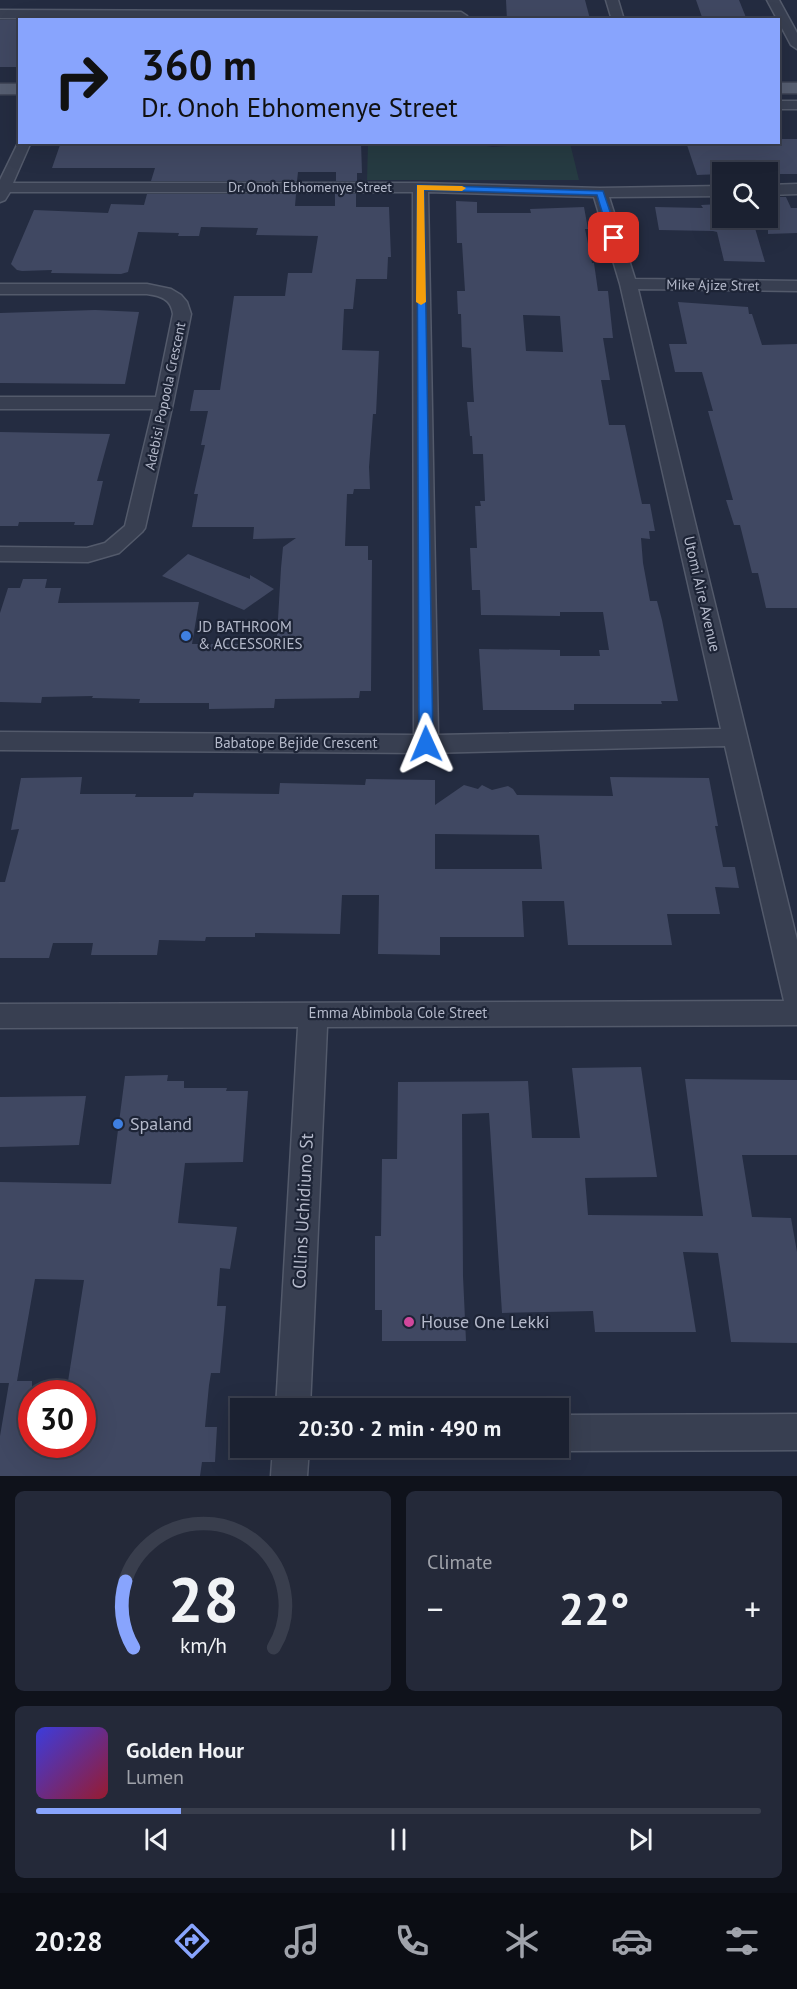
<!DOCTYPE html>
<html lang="en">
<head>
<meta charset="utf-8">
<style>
	body { margin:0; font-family:"PT Sans",sans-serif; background:#242939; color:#f1f3f6; height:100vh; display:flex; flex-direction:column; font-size:22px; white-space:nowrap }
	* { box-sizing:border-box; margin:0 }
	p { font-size:20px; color:#a0a3ab }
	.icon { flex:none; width:33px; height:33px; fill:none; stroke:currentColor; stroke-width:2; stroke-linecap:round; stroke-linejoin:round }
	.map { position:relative; height:1476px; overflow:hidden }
	.details { display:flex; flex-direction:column; gap:15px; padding:15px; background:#0f121b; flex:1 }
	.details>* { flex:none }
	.guide { position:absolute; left:18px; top:18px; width:762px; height:126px; border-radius:0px; box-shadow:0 6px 24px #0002,0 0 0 2px #393e4d; background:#88a4fd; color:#111; overflow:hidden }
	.fabs { position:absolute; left:712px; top:162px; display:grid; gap:12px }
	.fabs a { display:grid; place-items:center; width:66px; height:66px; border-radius:0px; background:#1b2131; box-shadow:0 6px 24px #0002,0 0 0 2px #393e4d; font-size:30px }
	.speed { position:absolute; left:18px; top:1380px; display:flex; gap:12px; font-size:30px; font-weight:700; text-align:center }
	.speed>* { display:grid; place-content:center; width:78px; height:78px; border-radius:50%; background:#1b2131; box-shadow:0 6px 24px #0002,0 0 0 2px #393e4d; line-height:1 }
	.speed .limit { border:9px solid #d22; background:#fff; color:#111 }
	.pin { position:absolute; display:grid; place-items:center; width:51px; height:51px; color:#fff; margin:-26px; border-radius:12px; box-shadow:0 3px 9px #0006 }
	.me { position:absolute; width:66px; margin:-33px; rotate:359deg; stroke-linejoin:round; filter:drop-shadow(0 0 4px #0008) }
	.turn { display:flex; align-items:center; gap:21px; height:126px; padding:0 24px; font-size:27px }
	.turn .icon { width:78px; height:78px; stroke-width:2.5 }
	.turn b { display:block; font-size:42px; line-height:51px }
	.big { font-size:45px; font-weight:700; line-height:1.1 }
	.details .tile { flex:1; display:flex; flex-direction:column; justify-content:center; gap:9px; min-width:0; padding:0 21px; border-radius:9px; background:#242939 }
	.details .dial { align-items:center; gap:0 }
	.dial svg { height:156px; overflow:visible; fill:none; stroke:#393e4d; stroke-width:7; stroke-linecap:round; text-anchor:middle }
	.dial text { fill:#f1f3f6; stroke:none }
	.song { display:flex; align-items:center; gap:18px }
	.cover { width:72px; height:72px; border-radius:9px; background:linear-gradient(135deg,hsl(240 70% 55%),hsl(350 70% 35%)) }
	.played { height:6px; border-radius:3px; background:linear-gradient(90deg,#88a4fd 20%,#393e4d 20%) }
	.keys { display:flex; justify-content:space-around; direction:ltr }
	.heat { display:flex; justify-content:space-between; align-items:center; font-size:33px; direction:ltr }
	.details .tiles { flex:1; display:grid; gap:15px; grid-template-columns:1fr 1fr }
	.tile:last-child { grid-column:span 2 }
	.trip { position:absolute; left:230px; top:1398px; width:339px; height:60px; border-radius:0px; background:#1b2131; box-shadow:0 6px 24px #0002,0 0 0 2px #393e4d; font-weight:700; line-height:60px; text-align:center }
	.tabs { display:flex; height:96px; justify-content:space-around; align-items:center; background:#0b0d14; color:#a0a3ab }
	.tabs .icon { width:42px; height:42px }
	.tabs .on { color:#88a4fd }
	.tabs b { font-size:27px; color:#f1f3f6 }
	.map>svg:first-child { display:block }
	.green { fill:#263b42 }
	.building { fill:#404862; fill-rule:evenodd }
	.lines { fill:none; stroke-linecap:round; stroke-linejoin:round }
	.minor-casing { stroke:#535a6b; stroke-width:3 }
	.major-casing { stroke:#42485a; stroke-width:3 }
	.minor { fill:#383f51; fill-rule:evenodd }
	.major { fill:#565e71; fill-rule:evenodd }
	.route { fill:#1a73e8; stroke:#114b97; stroke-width:1.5 }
	.slow { fill:#f59e0b }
	.shop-dot { fill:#3f7fe0; stroke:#1d2436; stroke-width:2 }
	.hotel-dot { fill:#d1479c; stroke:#1d2436; stroke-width:2 }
	.labels { text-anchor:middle; stroke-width:4.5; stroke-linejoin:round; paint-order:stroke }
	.far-street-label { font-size:14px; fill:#b5bacb; stroke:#1d2436 }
	.street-label { font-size:15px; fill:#b5bacb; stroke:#1d2436 }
	.poi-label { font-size:15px; fill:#b5bacb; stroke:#1d2436; text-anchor:start }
	.near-poi-label { font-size:18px; fill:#b5bacb; stroke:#1d2436; text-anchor:start }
	.near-street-label { font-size:18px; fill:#b5bacb; stroke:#1d2436 }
</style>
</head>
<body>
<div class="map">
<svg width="797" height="1476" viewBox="0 0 797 1476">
	<rect width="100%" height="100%" fill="#242c41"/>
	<path class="green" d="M467 143 493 147 523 145V143H570L579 180H367L368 143Z"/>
	<g class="building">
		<path d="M506 0H585L590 19 507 20Z"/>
		<path d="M696 0H739L747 20H703Z"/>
		<path d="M0 20H20V59L16 67H0Z"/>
		<path d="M778 139H797V174H777L780 182 768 183V172L697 175 686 142H778Z"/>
		<path d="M61 142H361L362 173H357V181H336V172H298L297 181H151L155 168H52Z"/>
		<path d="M147 194H296L295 206H335V194H356V207H389L391 257H388L387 279H356L353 309H344L342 350 379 351 376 414H373L369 467 370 489H354L353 494H347L345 546H368V560H372L371 691H360L359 698 275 699 274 708 209 709V703H139L140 699 92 698 93 696 42 697 41 703 0 702V613L8 588H20L23 579H47L45 588H61L58 603 199 602 192 644H290L277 636 281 568 283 547 296 538 253 539 254 527H192L198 494H194L205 445H201L208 411H190L194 390H220L234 296H285L288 273H312L318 236 256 235 258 228 201 227 199 236H178L179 233 138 232 128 272 121 274 51 273 52 270 22 271 17 270 11 264 34 210 108 213 111 204 144 205Z"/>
		<path d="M768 197H786L791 208H797V233L768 234Z"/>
		<path d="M456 201 477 202V213H531L530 209 584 207 588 229H585L592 263H594L598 291H608L613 338H603L610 380H601L609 425H625L642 504H650L655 531H649L650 539 641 538 643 563 650 601H657L662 620 678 701H661L662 704H574V710H483L479 649 560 650V656H600L599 650H609L603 612H560V616L481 615 480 590H472L470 548H477L475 506H481L480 501H485L483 454H473L472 436H470L467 402H474L473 387 471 348 462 347 461 314H458L457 291H465L462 243H457ZM523 315 560 316 563 352 526 351Z"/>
		<path d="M720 204 723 218H752L765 262 724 261 717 232 713 231 659 230 655 207 703 208 701 205Z"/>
		<path d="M678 302 748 307 749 314H752L762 345 797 344V608H766L758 573H752L740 525H734L726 500H733L708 411H713L702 372H675L669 344H687Z"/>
		<path d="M95 310 139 312 125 384 0 383V313Z"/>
		<path d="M0 432 110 434 97 481H103L93 525H74L75 522H19L18 526H0Z"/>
		<path d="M188 554 250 579V575L274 589 244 610 162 576Z"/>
		<path d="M82 777 80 794H136L135 797H193L194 793 279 794 280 783 365 785 366 779 435 780V805L464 785 478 789 482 785 492 790 508 786 513 789 517 795 613 796 610 777 709 778 718 826H715L723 867H735L739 888 715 887 720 914H667L672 945H568L564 901H522L524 937H440V955L378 954 379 895H342L340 934 255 933V937H206L205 941 159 940 157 955H91L93 943H53L49 958H0V882H5L19 829 11 830 21 778ZM435 834 539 835 542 869H435Z"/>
		<path d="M641 1067 657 1177 585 1178 588 1215 703 1216 685 1079 797 1080V1155H742L752 1217 791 1218 797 1252V1343L731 1342 718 1253 683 1252 696 1332H595L593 1311 502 1313 489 1113 462 1114 463 1276 466 1341H382V1310H375V1236H381L382 1159H397L398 1082 528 1081 532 1138H580L572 1068Z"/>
		<path d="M168 1075 167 1081H184V1088H227L226 1091H248L243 1162 185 1163 178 1223 237 1227 230 1269 220 1268 217 1306H226L224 1330 220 1373H211L209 1385 205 1427H217L215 1462H202L200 1476H0V1436L9 1383H0V1182L111 1184 125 1076ZM35 1279 84 1280 66 1394H82V1444H32V1381H17Z"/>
		<path d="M86 1096 79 1145 0 1147V1097Z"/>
	</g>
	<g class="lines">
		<defs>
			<g id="minor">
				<path d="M606 0H618L624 20H612Z"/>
				<path d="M767 0H779L797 33V49L791 45Z"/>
				<path d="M0 10 461 12 467 16 462 20 0 18Z"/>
				<rect x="778" y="101" width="19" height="8"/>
				<path d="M20 139V142H31L13 183H420L600 188 723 186V196L609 197 635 279 797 281V291L638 289 797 940V1025L327 1027 310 1408H276L298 1027 0 1028V1004L784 1001 725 746 426 753 0 750V732L414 735 413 192H10L5 200 0 202V180ZM428 192 594 197 620 284 721 729 438 735Z"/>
				<path d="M797 184V194L768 195V185Z"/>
				<path d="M0 284H147L171 289 181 295 187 302 191 314 173 403 145 528 142 532 119 553 88 562 0 561V547L87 548 105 543 125 526 153 409H0V397H156L173 314C171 299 161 296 147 294H0Z"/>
				<path d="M797 1414V1450L558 1451 550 1448H558V1415Z"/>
				<path d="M273 1448H309L307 1476H271Z"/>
			</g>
			<g id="major">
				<rect x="778" y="83" width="19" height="10"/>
				<rect x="0" y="84" width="20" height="10"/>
			</g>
		</defs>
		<use href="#minor" class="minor-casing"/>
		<use href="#major" class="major-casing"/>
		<use href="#minor" class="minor"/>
		<use href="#major" class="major"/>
	</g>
	<path class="route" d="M417 185 603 191 619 238 614 241 610 238 597 195 424 190 433 744 426 749 419 744Z"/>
	<path class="slow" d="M417 185 462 186 466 188 462 191 424 190 426 302 421 305 416 302Z"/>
	<g class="shop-dot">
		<circle cx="186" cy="636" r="6"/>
		<circle cx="118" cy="1124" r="6"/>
	</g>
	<circle class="hotel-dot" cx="409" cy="1322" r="6"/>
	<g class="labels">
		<g class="far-street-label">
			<text x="310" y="192">Dr. Onoh Ebhomenye Street</text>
			<text transform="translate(713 285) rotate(1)" y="5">Mike Ajize Stret</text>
			<text transform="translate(165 396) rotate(-78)" y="5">Adebisi Popoola Crescent</text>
		</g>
		<g class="street-label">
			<text transform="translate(702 594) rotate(77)" y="5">Utomi Aire Avenue</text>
			<text x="296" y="748">Babatope Bejide Crescent</text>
			<text x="398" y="1018">Emma Abimbola Cole Street</text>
		</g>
		<g class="poi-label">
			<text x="198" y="632">JD BATHROOM<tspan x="198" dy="17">&amp; ACCESSORIES</tspan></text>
		</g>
		<g class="near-poi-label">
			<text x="130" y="1130">Spaland</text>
			<text x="421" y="1328">House One Lekki</text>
		</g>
		<g class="near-street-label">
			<text transform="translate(303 1211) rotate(-87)" y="6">Collins Uchidiuno St</text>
		</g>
	</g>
</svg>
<div class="fabs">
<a><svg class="icon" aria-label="search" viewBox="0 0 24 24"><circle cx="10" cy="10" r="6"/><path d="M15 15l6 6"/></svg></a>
</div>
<div class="speed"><div class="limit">30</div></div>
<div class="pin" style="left:614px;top:238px;background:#d93025"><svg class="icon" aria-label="arrive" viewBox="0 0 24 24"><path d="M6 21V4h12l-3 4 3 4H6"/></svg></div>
<svg class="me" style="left:426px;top:744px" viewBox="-20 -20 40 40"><path d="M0-17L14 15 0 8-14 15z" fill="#1a73e8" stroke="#fff" stroke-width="4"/></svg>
<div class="trip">20:30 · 2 min · 490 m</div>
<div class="guide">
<div class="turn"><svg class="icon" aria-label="right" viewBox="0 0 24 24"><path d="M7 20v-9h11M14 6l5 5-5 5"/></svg><div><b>360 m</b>Dr. Onoh Ebhomenye Street</div></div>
</div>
</div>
<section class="details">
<div class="tiles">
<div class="tile dial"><svg viewBox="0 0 100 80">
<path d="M14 69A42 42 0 1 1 86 69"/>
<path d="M14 69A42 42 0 0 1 10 35" stroke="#88a4fd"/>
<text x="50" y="56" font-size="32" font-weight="700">28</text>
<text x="50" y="72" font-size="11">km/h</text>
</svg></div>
<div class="tile"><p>Climate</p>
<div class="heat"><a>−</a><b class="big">22°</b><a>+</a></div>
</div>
<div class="tile">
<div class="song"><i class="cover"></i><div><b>Golden Hour</b><p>Lumen</p></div></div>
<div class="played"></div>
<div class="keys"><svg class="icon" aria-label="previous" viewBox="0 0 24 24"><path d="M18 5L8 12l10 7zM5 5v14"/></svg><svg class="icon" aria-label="pause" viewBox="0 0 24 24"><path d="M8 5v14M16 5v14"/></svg><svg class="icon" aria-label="next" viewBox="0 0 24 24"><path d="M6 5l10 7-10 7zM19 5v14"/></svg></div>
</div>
</div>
</section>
<nav class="tabs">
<b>20:28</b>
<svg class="icon on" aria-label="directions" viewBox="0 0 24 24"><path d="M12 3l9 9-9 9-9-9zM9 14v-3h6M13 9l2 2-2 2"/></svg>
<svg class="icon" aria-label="music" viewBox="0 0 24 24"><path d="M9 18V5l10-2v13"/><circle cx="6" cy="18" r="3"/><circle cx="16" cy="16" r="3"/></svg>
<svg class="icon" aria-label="phone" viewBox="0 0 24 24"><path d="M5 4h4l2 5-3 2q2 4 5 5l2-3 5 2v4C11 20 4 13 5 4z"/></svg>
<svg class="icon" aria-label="climate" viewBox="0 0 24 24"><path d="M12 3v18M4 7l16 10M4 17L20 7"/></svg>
<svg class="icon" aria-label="car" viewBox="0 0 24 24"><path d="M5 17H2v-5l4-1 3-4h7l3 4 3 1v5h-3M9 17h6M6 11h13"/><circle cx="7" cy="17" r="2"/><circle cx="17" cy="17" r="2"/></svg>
<svg class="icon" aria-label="filters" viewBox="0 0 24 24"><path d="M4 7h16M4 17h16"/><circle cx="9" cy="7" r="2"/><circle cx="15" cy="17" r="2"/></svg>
</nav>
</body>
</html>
